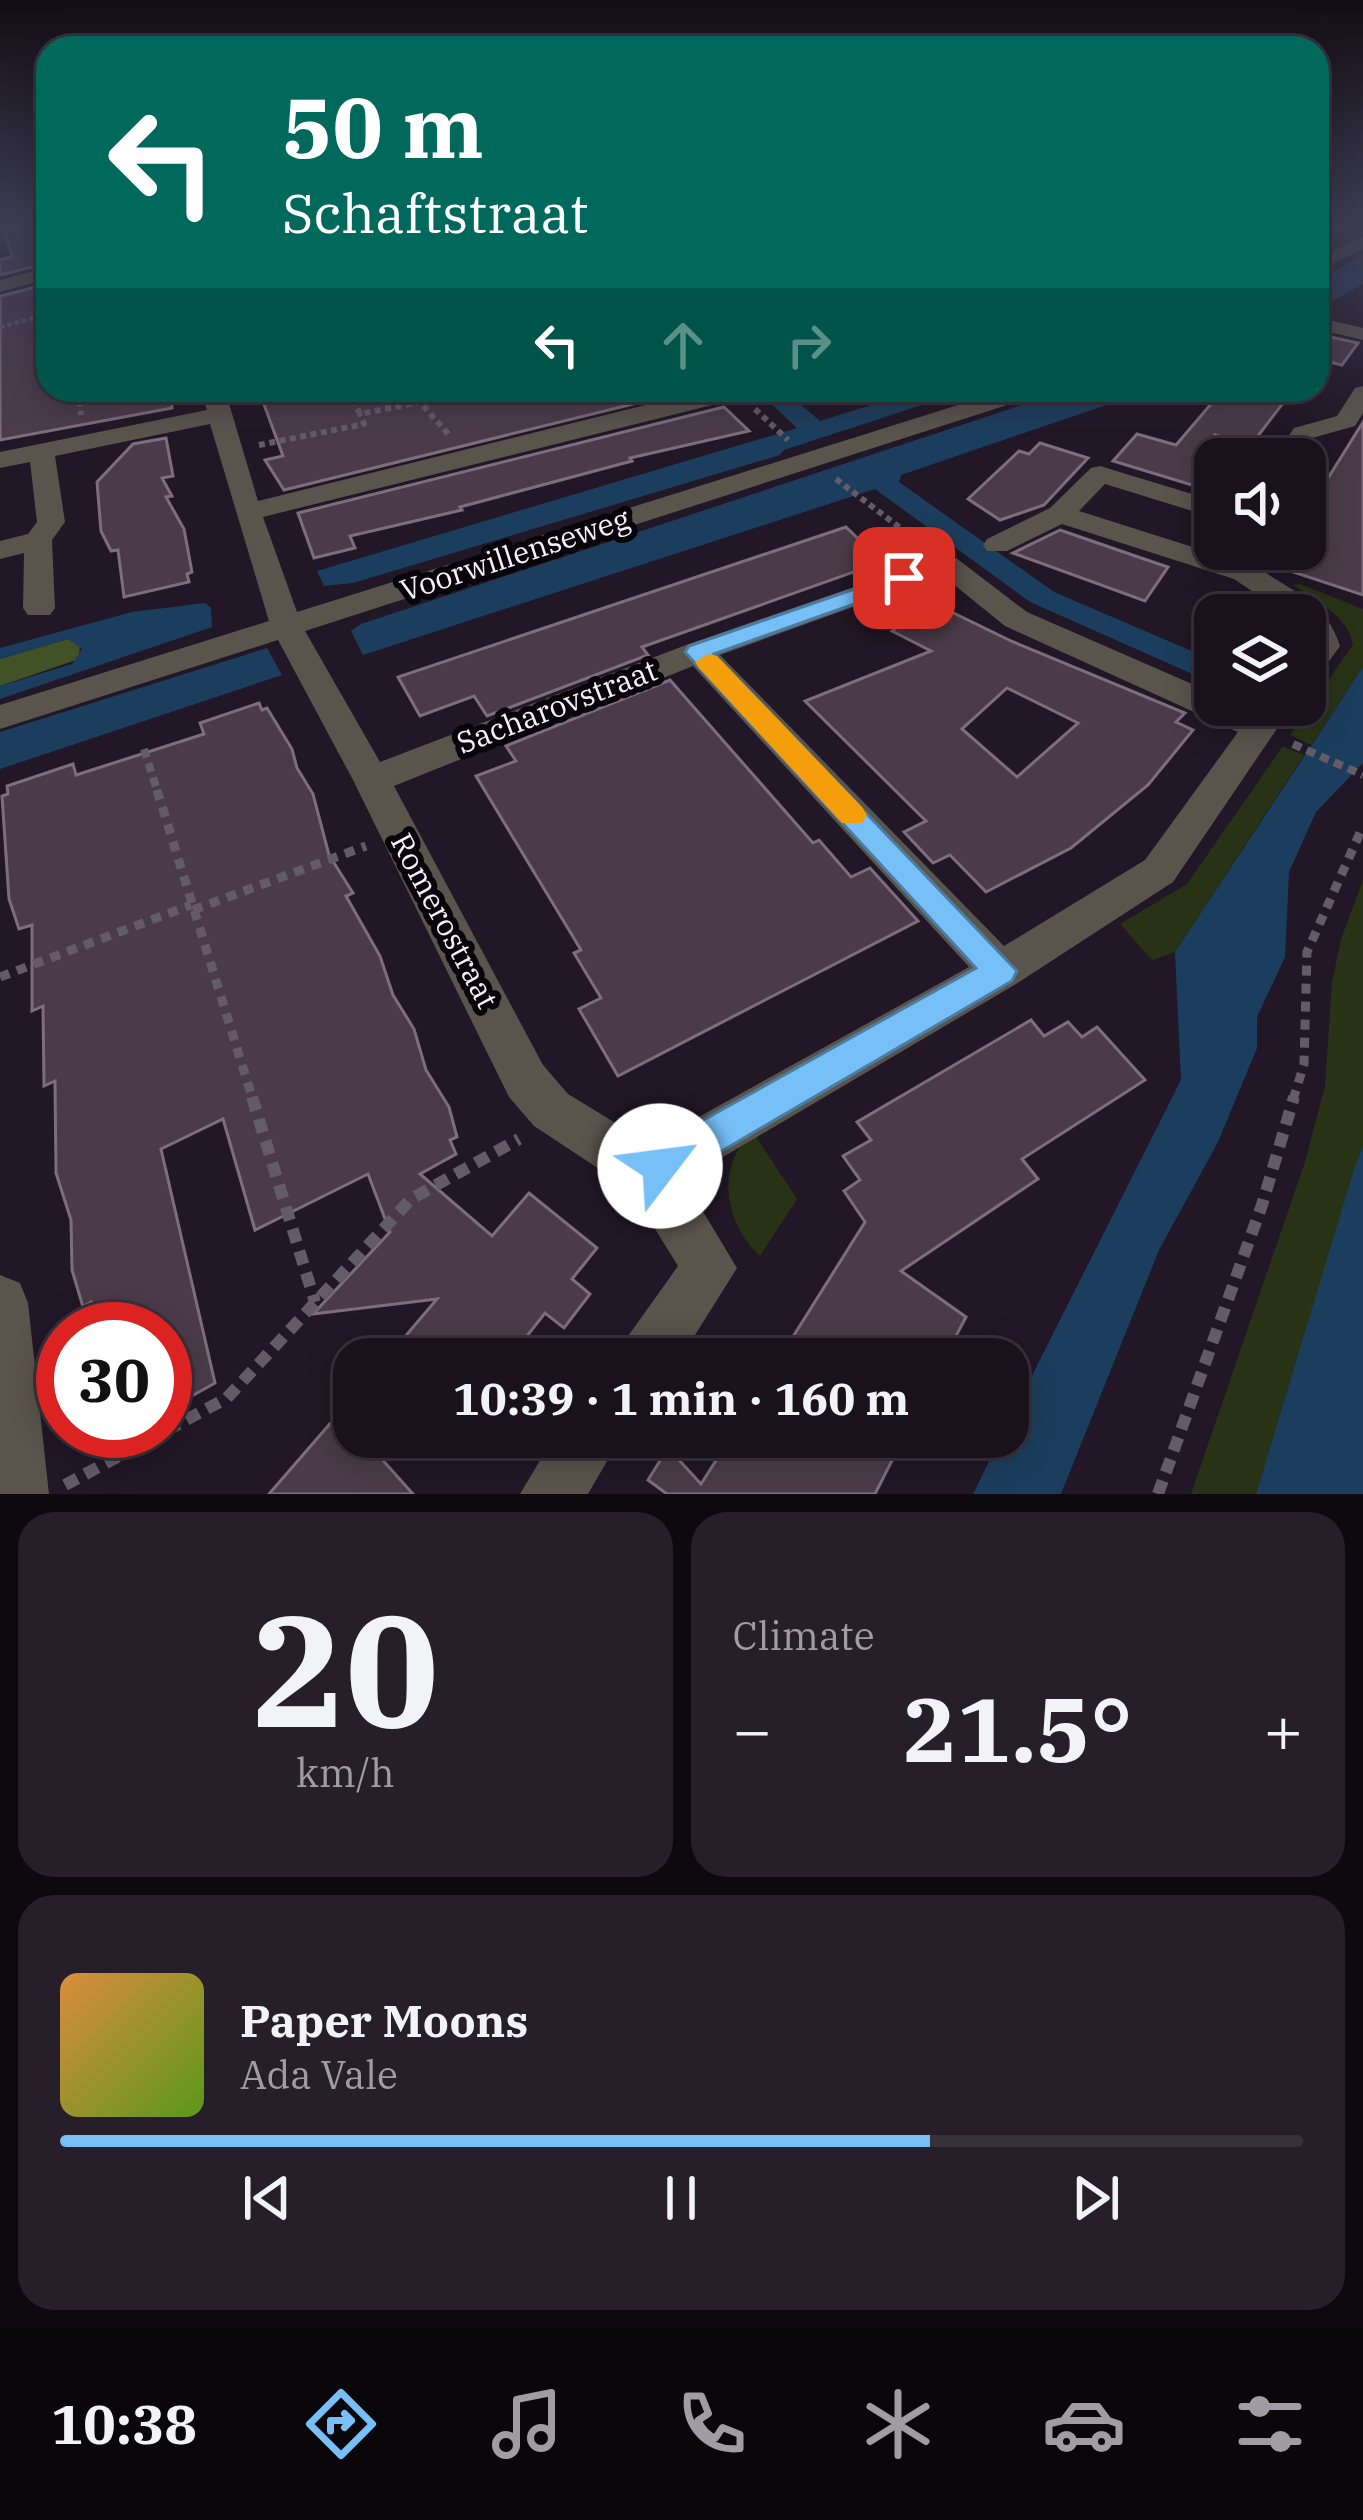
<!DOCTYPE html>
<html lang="en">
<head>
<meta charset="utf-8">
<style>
	body { margin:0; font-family:"IBM Plex Serif",serif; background:#261f29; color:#f1f3f6; height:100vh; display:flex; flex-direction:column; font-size:45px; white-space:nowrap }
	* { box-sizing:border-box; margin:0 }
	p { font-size:39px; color:#9f9da3 }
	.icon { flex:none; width:66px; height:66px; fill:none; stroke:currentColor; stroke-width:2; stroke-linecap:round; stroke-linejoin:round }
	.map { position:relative; height:1494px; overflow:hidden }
	.side { display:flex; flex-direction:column; gap:18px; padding:18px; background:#0e090f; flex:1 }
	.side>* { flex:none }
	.hud { position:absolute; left:36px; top:36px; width:1293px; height:366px; border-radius:36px; box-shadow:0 6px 30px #0003,0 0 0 3px #37313b; background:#00695c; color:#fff; overflow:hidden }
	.fabs { position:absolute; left:1194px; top:438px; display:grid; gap:24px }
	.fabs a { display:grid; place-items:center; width:132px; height:132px; border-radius:24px; background:#19111c; box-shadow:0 6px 30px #0003,0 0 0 3px #37313b; font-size:60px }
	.speed { position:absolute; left:36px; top:1302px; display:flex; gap:24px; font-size:60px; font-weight:700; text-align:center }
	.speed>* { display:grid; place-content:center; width:156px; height:156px; border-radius:50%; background:#19111c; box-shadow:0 6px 30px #0003,0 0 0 3px #37313b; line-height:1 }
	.speed .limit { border:18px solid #d22; background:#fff; color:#111 }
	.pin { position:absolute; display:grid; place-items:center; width:102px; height:102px; color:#fff; margin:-51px; border-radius:24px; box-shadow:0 6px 18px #0006 }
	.me { position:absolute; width:132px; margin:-66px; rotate:60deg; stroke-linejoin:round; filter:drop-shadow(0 0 9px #0008) }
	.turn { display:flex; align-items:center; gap:42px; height:252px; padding:0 48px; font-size:54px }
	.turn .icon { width:156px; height:156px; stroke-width:2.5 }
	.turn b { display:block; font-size:84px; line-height:102px }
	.lanes { display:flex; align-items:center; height:114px; padding:0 48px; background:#0003; justify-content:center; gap:60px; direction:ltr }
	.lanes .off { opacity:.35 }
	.big { font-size:90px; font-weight:800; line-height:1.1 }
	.side .tile { flex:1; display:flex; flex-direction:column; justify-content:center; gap:18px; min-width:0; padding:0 42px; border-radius:36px; background:#261f29 }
	.side .dial { align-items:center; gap:0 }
	.dial b { font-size:156px; line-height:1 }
	.song { display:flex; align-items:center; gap:36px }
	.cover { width:144px; height:144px; border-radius:18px; background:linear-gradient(135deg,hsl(30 70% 55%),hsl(90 70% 35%)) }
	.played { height:12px; border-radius:6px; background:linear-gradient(90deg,#77bff7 70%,#37313b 70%) }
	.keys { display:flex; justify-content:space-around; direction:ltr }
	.heat { display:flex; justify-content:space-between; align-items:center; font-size:66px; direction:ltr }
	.side .tiles { flex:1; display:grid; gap:18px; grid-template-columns:1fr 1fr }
	.tile:last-child { grid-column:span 2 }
	.trip { position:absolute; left:333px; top:1338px; width:696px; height:120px; border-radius:36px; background:#19111c; box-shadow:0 6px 30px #0003,0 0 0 3px #37313b; font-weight:800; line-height:120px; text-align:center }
	.tab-bar { display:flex; height:192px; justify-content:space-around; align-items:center; background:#0a070b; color:#9f9da3 }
	.tab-bar .icon { width:84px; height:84px }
	.tab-bar .active { color:#77bff7 }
	.tab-bar b { font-size:54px; color:#f1f3f6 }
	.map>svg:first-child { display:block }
	.green { fill:#283316 }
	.forest { fill:#415227 }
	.water { fill:#1c3e5e }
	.building { fill:#4b3b4a; stroke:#7e6d7d; stroke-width:3; fill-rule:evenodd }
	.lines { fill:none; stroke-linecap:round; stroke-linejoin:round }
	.path-far4 { stroke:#645b69; stroke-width:4.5; stroke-dasharray:4.5 3; stroke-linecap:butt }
	.path-far3 { stroke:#645b69; stroke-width:6; stroke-dasharray:6 4.5; stroke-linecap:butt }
	.path-far2 { stroke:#645b69; stroke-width:8; stroke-dasharray:9 6; stroke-linecap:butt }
	.path-far1 { stroke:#645b69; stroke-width:9; stroke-dasharray:10 8; stroke-linecap:butt }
	.path { stroke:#645b69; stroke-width:12; stroke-dasharray:14 9; stroke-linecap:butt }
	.minor { fill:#59544c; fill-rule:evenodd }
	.route { fill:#77bff7; stroke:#4d7ca1; stroke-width:3 }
	.slow { fill:#f59e0b }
	.labels { text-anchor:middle; stroke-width:12; stroke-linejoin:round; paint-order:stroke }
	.street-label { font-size:30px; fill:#f8f1fc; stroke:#08050a }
</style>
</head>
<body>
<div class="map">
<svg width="1363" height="1494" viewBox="0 0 1363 1494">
	<rect width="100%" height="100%" fill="#211726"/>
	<g class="green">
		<path d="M1300 584 1363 609V667L1311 745 1290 735 1353 645C1349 616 1315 600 1293 585Z"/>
		<path d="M1283 746 1304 755 1175 952 1152 960 1120 924 1187 884Z"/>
		<path d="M1363 880V1145L1256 1494H1191L1305 1162 1325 1086 1332 983 1341 939Z"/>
		<path d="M754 1134 797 1199 760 1256C726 1227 713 1162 754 1134Z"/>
	</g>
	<path class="forest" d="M68 639 80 643 79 659 0 686V659Z"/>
	<g class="water">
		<path d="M1363 255V284L1317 310V282Z"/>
		<path d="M757 390H784L820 421 919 390H968L784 450 780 455 353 583 324 586 317 571 797 428Z"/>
		<path d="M1067 390H1150L901 475 899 482 1054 592 1215 661V684L1030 602 875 489 363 655 351 631 361 624Z"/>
		<path d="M205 603 211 608 212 627 0 699V686L72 664 82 649 68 639 0 659V648L132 612Z"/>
		<path d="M267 648 282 675 0 769V732Z"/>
		<path d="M1363 667V763L1316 812 1289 872 1285 957 1257 1017V1048L1218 1142 1159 1250 1061 1494H973L1001 1437H1008V1423L1181 1080 1175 952Z"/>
		<path d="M1363 1145V1494H1256L1353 1173Z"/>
	</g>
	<g class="building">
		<path d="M12 224H48V263L0 275V260L12 257 5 231 14 229Z"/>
		<path d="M48 284V390H171L172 408 0 440V296Z"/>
		<path d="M1317 334 1358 343 1342 365 1317 359Z"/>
		<path d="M314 390H690L284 490 265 460 283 456 262 399Z"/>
		<path d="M1223 390H1293L1251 445 1215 435V492L1113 461 1137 434 1176 445Z"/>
		<path d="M724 407 749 431 630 458 632 461 460 507 462 510 350 536 355 548 314 558 298 513Z"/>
		<path d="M1363 422V595L1287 570 1300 549H1305V515Z"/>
		<path d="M166 438 173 476 162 478 172 496 166 497 184 529 192 572 187 574 189 582 124 597 118 550 111 551 101 531 97 482 133 444Z"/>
		<path d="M1040 443 1088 458 1044 505 1000 520 968 499 1019 451 1029 454Z"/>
		<path d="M846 527 882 562 642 647 648 655 487 716 474 696 420 716 398 677Z"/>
		<path d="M1060 530 1144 559 1168 567 1145 601 1013 553Z"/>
		<path d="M929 601 1011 641 1185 713 1176 722 1193 730 1148 785 1071 848 986 892 950 855 933 863 904 832 926 821 805 701 931 651 892 631ZM1007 688 1078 723 1017 777 962 729Z"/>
		<path d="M670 680 813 843 819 840 851 877 870 868 918 921 618 1076 579 1009 601 998 574 953 581 950 476 776 516 761 506 746Z"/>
		<path d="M259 703 262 710 267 708 292 749 297 768 313 794 329 855 353 893 346 896 380 956 393 995 414 1029 426 1070 449 1107 457 1137 450 1140 456 1154 420 1174 492 1236 529 1193 597 1248 572 1279 590 1294 564 1328 545 1313 509 1359H386L437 1299 313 1314 390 1232 368 1174 255 1230 223 1119 161 1149 215 1383 165 1411V1329H95L91 1302 83 1307 72 1270 71 1220 56 1173 55 1081 44 1086 43 1006 32 1011V925L19 929 9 899 2 796 8 794 7 786 73 764 76 775 204 734 200 723Z"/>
		<path d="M1031 1020 1044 1036 1068 1022 1082 1037 1097 1027 1145 1080 1022 1159 1038 1179 901 1271 966 1317 944 1359H779L865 1222 844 1191 860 1180 843 1156 871 1140 857 1122Z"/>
		<path d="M354 1396V1437H362L413 1494H269Z"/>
		<path d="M731 1437H904L875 1494H667L648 1480 668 1448 701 1484Z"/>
	</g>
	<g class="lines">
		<path class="path-far4" d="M0 327 48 314"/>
		<g class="path-far3">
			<path d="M78 390 81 415"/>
			<path d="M348 390 360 414 420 402"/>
			<path d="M755 409 788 440"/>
			<path d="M448 434 420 402 484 390"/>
			<path d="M259 445 364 424 360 414"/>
			<path d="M836 479 920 543"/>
		</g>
		<g class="path-far2">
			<path d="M1293 744 1363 775"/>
			<path d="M144 749 158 793"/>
		</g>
		<g class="path-far1">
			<path d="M157 790 253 1100"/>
			<path d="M193 910 366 846"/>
			<path d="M0 977 191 905"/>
			<path d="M1293 1100 1304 1064 1307 952 1363 826"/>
		</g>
		<g class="path">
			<path d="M252 1097 315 1302"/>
			<path d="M65 1485 227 1398 411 1199 519 1139"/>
			<path d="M1158 1494 1262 1205 1294 1097"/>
		</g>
		<g class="minor">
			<path d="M1363 237V249L1317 271V258Z"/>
			<path d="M48 267V279L0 292V280Z"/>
			<path d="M1317 317 1363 328V340L1317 329Z"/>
			<path d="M1363 386V413L1355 426 1312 438 1299 459H1273L1294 428 1337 416 1355 388Z"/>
			<path d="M201 390H225L258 501 674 398 712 390 748 392 744 397 263 517 297 612 1006 390H1042L1038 395 305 631 380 762 686 645 946 555 956 558 1027 612 1215 694V705H1240L1253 711 1258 705H1293L1173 882 1016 984 684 1180 737 1268 680 1359H617L626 1339 678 1266 631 1190 534 1126 509 1097 353 780 278 640 0 729V705L269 621 210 424 55 456 65 522 52 540 55 608 50 615H28L23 608 24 553 0 559V541L28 534 37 522 30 462 0 468V452L207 410ZM942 575 1005 626 1238 732 1145 860 1004 946 720 655ZM693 666 969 967 650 1144 568 1094 543 1065 394 786Z"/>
			<path d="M1100 466 1215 501V518L1105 484 1079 511 1218 555 1228 549 1241 551C1278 592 1322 590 1340 646L1317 678 1305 681V615H1287L1234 579 1062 524 1007 551H987L983 545 987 539 1050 508 1091 468Z"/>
			<path d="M0 1275 20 1283 28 1303 49 1494H0Z"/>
			<path d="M554 1437H621L588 1494H520Z"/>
		</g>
	</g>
	<linearGradient id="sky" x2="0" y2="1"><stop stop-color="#120d15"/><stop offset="0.52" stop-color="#3d3c52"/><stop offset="1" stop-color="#3d3c52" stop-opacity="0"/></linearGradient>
	<rect width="1363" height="433" fill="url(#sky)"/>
	<path class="route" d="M904 572 913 574V583L714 654 1017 971 1012 981 674 1179 660 1184 646 1179 641 1166 646 1152 976 968 685 652 689 646Z"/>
	<path class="slow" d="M708 654 717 656 862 807 867 815 862 823H842L699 668 695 662Z"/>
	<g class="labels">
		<g class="street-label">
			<text transform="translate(515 555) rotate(-18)" y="10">Voorwillenseweg</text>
			<text transform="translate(557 707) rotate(-21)" y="10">Sacharovstraat</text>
			<text transform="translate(444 921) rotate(62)" y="10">Romerostraat</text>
		</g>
	</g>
</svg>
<div class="fabs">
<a><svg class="icon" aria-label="sound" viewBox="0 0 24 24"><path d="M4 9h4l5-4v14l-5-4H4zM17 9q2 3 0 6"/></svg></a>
<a><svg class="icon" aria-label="layers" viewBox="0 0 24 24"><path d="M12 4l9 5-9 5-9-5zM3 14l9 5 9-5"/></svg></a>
</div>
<div class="speed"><div class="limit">30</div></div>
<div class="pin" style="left:904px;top:578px;background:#d93025"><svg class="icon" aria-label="arrive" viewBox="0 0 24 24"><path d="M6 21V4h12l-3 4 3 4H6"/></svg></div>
<svg class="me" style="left:660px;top:1166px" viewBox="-20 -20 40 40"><circle r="19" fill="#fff"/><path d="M0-13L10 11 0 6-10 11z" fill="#77bff7"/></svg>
<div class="trip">10:39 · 1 min · 160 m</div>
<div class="hud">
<div class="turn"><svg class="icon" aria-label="left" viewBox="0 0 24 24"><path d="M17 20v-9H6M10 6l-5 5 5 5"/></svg><div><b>50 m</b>Schaftstraat</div></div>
<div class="lanes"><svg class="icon" aria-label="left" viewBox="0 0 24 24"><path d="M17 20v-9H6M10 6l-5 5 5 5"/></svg><svg class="icon off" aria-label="ahead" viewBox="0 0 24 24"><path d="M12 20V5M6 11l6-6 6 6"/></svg><svg class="icon off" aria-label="right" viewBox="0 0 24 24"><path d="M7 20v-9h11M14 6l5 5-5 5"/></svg></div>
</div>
</div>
<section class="side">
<div class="tiles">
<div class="tile dial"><b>20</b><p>km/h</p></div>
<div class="tile"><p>Climate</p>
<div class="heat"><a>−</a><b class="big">21.5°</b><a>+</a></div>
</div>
<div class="tile">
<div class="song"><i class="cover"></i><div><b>Paper Moons</b><p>Ada Vale</p></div></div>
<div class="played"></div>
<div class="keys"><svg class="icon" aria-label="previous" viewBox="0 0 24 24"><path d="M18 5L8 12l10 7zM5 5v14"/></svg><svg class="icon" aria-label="pause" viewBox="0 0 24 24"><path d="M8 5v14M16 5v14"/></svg><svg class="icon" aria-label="next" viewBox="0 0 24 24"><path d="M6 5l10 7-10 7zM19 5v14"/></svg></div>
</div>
</div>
</section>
<nav class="tab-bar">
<b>10:38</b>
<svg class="icon active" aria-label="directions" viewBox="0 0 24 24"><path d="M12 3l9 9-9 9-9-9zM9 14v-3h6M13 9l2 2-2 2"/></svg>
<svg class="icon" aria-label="music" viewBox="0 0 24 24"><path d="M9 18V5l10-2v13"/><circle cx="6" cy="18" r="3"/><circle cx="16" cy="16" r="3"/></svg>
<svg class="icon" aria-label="phone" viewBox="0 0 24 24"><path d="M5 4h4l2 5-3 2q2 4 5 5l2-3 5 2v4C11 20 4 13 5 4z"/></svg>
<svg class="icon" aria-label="climate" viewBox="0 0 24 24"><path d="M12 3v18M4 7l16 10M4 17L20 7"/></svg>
<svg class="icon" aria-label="car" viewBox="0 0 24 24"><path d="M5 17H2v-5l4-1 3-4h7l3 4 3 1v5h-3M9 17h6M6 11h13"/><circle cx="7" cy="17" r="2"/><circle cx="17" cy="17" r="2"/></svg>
<svg class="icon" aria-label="filters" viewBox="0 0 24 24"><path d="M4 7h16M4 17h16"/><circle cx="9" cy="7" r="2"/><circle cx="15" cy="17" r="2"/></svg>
</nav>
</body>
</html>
